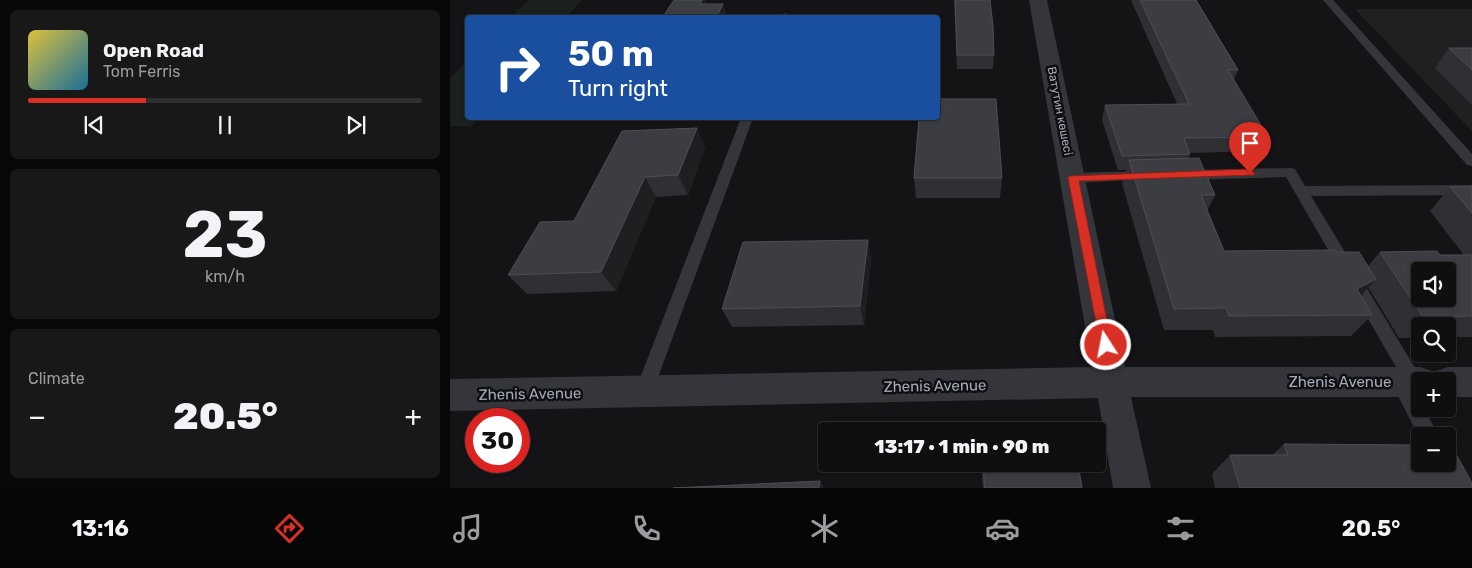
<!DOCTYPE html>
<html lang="en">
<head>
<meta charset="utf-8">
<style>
	body { margin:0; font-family:Rubik,sans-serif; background:#181819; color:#f1f3f6; height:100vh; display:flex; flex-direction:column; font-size:19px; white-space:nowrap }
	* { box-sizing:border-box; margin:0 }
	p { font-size:16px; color:#9b9c9f }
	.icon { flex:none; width:28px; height:28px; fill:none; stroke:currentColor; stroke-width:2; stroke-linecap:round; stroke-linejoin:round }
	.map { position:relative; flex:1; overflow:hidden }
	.panel { display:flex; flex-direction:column; gap:10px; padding:10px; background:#080809; width:450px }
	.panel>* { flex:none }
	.banner { position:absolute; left:15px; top:15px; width:475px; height:105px; border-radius:5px; box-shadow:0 1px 4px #0004,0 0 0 1px #2f2f30; background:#1a4fa0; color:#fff; overflow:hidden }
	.controls { position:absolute; left:961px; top:262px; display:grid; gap:10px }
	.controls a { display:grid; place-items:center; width:45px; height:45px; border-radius:5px; background:#0f0f10; box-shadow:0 1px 4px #0004,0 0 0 1px #2f2f30; font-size:25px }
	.speed { position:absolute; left:15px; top:408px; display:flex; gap:10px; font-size:25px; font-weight:700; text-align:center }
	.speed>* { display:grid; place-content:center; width:65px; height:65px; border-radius:50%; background:#0f0f10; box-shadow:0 1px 4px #0004,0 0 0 1px #2f2f30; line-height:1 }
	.speed .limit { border:8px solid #d22; background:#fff; color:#111 }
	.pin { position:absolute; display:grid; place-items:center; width:42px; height:42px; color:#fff; margin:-51px -21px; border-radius:50% 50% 50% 0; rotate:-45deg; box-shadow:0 0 5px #0007 }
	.pin .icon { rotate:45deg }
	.me { position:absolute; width:55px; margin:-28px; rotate:349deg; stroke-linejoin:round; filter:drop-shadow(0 0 4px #0008) }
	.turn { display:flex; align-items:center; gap:18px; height:105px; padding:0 20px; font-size:22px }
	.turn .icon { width:65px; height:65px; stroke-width:2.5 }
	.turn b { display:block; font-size:35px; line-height:42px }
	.big { font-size:38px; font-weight:800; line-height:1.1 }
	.panel .card { flex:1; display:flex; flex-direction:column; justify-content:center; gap:8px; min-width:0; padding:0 18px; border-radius:8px; background:#181819 }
	.panel .dial { align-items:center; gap:0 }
	.dial b { font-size:65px; line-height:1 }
	.song { display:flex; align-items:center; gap:15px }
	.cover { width:60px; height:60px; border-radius:8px; background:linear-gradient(135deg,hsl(50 70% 55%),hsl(200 70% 35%)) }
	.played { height:5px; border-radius:2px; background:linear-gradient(90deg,#d93025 30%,#2f2f30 30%) }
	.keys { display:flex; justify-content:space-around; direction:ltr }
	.heat { display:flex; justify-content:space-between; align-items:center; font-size:28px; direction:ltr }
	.trip { position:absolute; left:368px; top:422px; width:288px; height:50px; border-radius:5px; background:#0f0f10; box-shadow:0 1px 4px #0004,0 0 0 1px #2f2f30; font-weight:800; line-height:50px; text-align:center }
	.tabs { display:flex; height:80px; justify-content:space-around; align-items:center; background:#060606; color:#9b9c9f }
	.tabs .icon { width:35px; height:35px }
	.tabs .on { color:#d93025 }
	.tabs b { font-size:22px; color:#f1f3f6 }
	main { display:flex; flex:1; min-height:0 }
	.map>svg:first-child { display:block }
	.built { fill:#202023 }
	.green { fill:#1a211c }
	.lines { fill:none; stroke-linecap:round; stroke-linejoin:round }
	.lane { fill:#35363b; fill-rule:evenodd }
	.street { fill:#35363b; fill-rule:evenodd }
	.wall { fill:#303034 }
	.shaded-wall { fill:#1f1f22 }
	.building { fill:#3c3d42; stroke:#4d4e54; fill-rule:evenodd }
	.route { fill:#d93025; stroke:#8d1f18 }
	.labels { text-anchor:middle; stroke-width:5; stroke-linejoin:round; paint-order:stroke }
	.street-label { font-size:12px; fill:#a5a9b7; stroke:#0f0f11 }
	.near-street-label { font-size:15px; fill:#a5a9b7; stroke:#0f0f11 }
</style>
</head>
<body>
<main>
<section class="panel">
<div class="card">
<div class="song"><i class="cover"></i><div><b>Open Road</b><p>Tom Ferris</p></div></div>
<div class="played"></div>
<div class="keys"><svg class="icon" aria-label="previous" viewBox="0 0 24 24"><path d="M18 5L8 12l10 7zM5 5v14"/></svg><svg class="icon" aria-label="pause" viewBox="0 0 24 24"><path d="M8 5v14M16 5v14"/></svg><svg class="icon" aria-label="next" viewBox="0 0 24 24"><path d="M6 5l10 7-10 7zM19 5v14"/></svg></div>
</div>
<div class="card dial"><b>23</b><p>km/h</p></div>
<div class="card"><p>Climate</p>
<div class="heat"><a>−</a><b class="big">20.5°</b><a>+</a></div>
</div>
</section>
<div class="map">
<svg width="1022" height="488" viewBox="0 0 1022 488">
	<rect width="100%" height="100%" fill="#141416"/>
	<path class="built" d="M905 9H1022V131Z"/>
	<g class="green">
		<path d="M79 0H132L116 17H61Z"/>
		<path d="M17 61 18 118H29L22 126H0V79Z"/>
	</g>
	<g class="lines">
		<g class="lane">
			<path d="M873 0H883L1022 154V166L1017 165Z"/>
			<path d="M335 13 338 14 340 18H330L332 14Z"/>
			<path d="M291 118H303L203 391 200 397 194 399 188 397 185 391Z"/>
			<path d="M840 168 845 169 855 186 1022 185V195L861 196 970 376 973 381H970V388L964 390 970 401V409H974L989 436H970V439L941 382 944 376 950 374 836 177 737 180 732 178 730 175 732 172 737 170Z"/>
			<path d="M694 171 699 173 701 176 699 179 623 183 618 181 616 178 618 175 623 173Z"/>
		</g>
		<path class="street" d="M579 0H597L675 367H970L982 371 984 376 986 371 998 367H1022V397H998V381H970V397H681L701 488H663L648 398 0 411V379L642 367Z"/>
	</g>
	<g class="wall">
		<path d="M504 0H540L544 55 543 69H507Z"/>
		<path d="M681 0H746L788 70 784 80 818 137 811 151 740 153V154L738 159 765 195 757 211 774 251 887 252 918 266 930 252 990 255H1014L980 211 1000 187H1022V337H998V326H970V338H949L918 287 911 296 922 315 901 336 765 337 763 330H714L672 183 676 170H668L652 120 655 105 727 104Z"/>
		<path d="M999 48H1022V105L985 68Z"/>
		<path d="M247 128 255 148 238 195 206 197 166 291 77 294 58 275Z"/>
		<path d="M464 178H552L550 198H466Z"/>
		<path d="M418 240 421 260 414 325 282 327 272 309Z"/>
		<path d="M834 444 1022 488H765L762 474 780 455H822Z"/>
		<path d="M533 467 632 488H533L532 481Z"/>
	</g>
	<g class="shaded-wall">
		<path d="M252 0H256L261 14 250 4Z"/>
		<path d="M273 4 278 18H266Z"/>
		<path d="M247 128 255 148 238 195 228 175Z"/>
		<path d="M195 177 206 197 166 291 151 272Z"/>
		<path d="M418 240 421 260 414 325 410 306Z"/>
		<path d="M926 279 906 301 907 289Z"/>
		<path d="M370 481 374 488H369Z"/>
	</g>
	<g class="building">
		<path d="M224 0H252L250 4H273L266 18H212Z"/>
		<path d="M505 0H540L543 26 544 55H507Z"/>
		<path d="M690 0H746L788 70H778L818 137 734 138 740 154 672 156 655 105 739 104Z"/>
		<path d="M999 48H1022V70Z"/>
		<path d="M488 99H546L552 178H464L469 118H488Z"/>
		<path d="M247 128 228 175 195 177 151 272 58 275 90 222 124 221 172 131Z"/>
		<path d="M749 158 765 195H751L774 251 885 250 887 252H909L926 279 907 289 922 315 779 316 776 308 724 309 679 160Z"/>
		<path d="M1000 187H1022V213Z"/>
		<path d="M418 240 410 306 272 309 293 242Z"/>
		<path d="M987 251 990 255H1022V316L973 317 930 252ZM970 271H998V299H970Z"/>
		<path d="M834 444 970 445V464H998V445H1001L1022 483V488H790L780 455H838Z"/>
		<path d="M628 464 632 488H535L533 467Z"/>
		<path d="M370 481 369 488H223Z"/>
	</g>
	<path class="route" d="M800 169 805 173 804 175 629 181 662 345 660 349 656 351 651 349 618 178 619 176Z"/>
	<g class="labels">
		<g class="street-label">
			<text transform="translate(610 111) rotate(79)" y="4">Ватутин көшесі</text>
		</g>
		<g class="near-street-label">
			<text x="890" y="387">Zhenis Avenue</text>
			<text transform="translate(485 386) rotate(-1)" y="5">Zhenis Avenue</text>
			<text transform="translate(80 394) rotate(-1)" y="5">Zhenis Avenue</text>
		</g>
	</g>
</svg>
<div class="controls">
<a><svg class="icon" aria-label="sound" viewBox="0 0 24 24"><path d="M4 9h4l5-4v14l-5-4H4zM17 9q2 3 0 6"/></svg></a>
<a><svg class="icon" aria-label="search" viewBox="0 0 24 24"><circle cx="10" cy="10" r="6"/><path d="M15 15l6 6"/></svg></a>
<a>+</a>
<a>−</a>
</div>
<div class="speed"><div class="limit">30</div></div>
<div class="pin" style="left:800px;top:173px;background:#d93025"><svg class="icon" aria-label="arrive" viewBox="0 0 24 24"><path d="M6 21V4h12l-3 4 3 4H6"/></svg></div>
<svg class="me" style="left:656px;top:345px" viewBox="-20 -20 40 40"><circle r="17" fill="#d93025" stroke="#fff" stroke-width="3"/><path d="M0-11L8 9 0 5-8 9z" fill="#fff"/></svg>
<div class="trip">13:17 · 1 min · 90 m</div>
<div class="banner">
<div class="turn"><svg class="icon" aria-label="right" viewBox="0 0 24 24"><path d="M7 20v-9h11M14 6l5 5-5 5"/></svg><div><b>50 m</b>Turn right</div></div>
</div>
</div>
</main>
<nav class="tabs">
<b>13:16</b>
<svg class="icon on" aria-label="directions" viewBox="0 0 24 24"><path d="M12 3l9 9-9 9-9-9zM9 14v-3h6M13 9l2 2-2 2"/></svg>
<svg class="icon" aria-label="music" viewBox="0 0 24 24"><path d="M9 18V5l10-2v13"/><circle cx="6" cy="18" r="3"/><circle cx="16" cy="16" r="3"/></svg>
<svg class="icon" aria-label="phone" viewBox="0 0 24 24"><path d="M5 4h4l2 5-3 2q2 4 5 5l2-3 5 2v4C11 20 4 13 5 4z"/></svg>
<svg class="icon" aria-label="climate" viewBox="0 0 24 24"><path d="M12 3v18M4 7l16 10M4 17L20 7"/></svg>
<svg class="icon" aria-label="car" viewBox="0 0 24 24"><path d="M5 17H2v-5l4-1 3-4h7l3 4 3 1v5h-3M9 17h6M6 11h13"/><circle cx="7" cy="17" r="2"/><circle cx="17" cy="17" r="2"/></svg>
<svg class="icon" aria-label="filters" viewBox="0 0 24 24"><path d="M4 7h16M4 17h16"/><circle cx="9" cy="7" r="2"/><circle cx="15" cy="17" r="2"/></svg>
<b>20.5°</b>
</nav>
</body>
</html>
